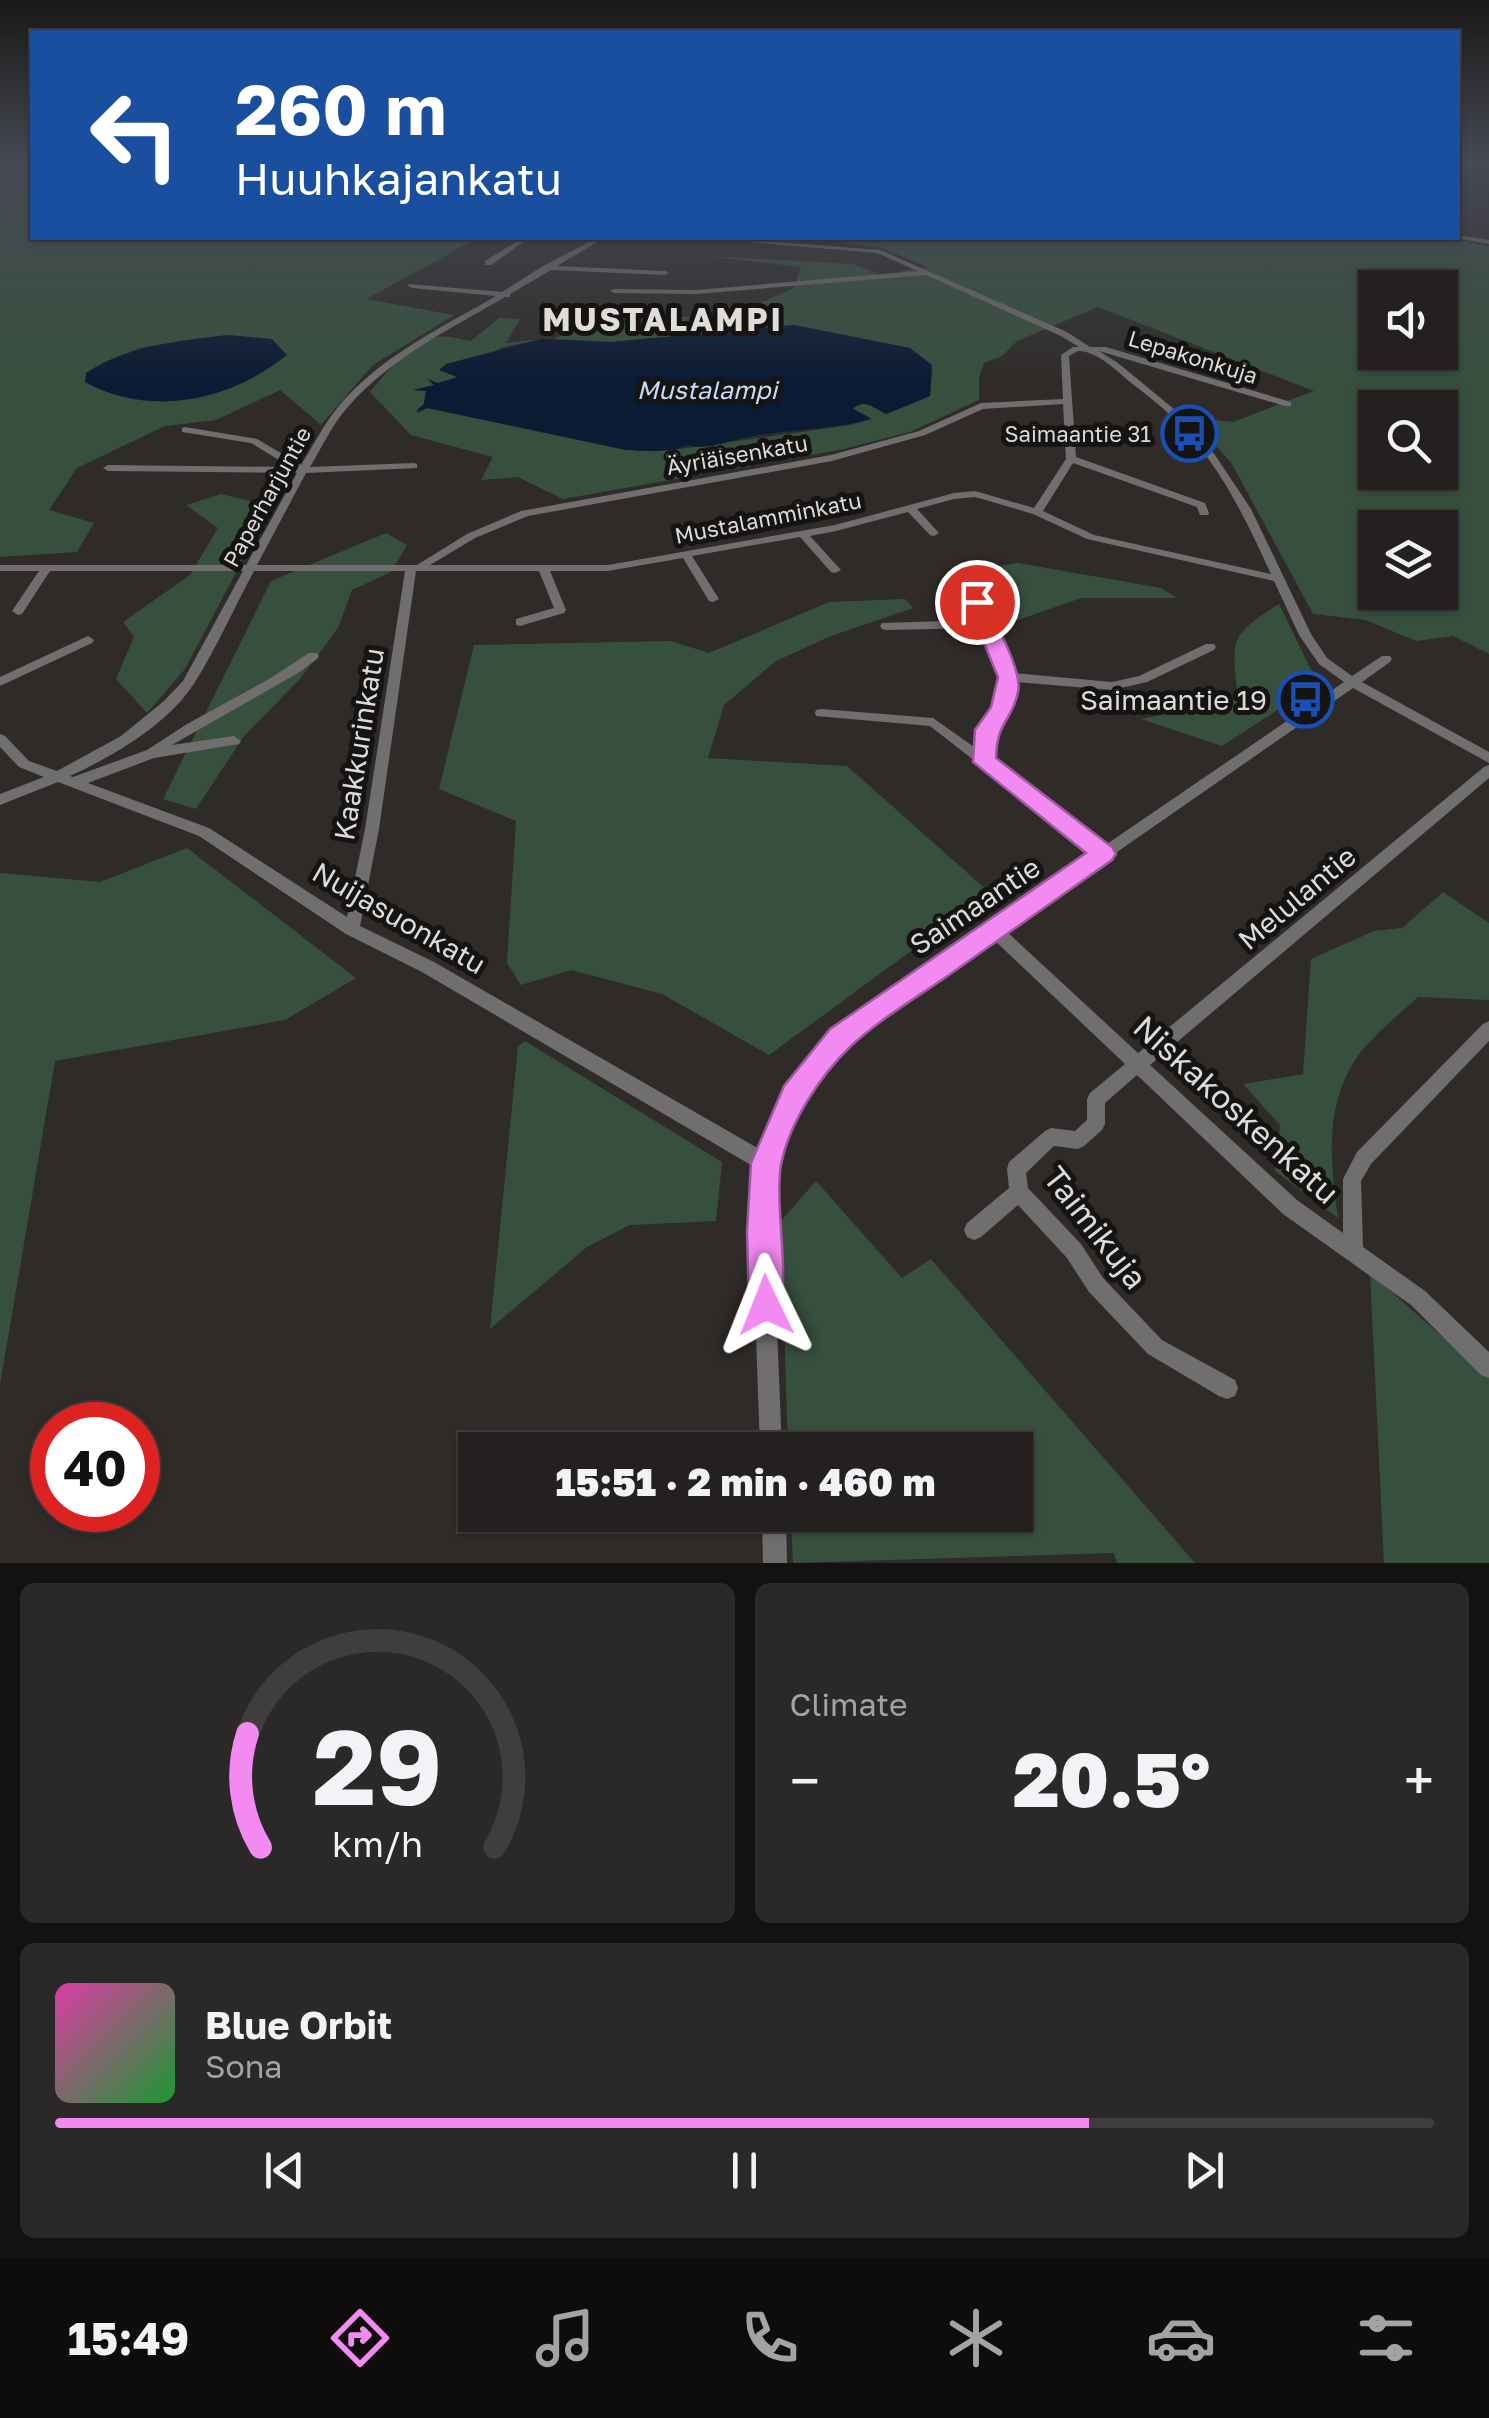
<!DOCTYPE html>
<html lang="en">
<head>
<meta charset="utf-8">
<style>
	body { margin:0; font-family:"Golos Text",sans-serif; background:#2b2828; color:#f1f3f6; height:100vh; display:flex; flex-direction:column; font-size:38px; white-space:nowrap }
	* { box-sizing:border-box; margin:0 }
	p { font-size:32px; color:#a3a3a4 }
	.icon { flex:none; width:55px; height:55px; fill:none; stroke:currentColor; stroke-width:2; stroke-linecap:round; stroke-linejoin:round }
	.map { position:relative; height:1563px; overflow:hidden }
	.panel { display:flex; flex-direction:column; gap:20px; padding:20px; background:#131211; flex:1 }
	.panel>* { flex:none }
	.top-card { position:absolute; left:30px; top:30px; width:1430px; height:210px; border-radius:0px; box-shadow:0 2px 8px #0004,0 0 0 2px #403e3d; background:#1a4fa0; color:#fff; overflow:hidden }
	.buttons { position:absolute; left:1358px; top:270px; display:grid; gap:20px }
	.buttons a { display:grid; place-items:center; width:100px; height:100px; border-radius:0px; background:#23201f; box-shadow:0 2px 8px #0004,0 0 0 2px #403e3d; font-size:50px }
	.speed { position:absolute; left:30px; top:1402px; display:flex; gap:20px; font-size:50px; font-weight:700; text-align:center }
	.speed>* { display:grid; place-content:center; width:130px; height:130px; border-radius:50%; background:#23201f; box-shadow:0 2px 8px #0004,0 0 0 2px #403e3d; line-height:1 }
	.speed .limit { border:15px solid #d22; background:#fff; color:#111 }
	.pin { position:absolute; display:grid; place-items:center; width:85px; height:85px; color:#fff; margin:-42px; border:5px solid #fff; border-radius:50%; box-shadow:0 2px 10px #0007 }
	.me { position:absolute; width:110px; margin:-55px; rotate:358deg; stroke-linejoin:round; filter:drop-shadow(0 0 8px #0008) }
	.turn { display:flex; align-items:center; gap:35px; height:210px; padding:0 40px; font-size:45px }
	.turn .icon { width:130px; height:130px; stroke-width:2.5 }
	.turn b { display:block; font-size:70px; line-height:85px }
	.big { font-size:75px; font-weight:800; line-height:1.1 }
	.panel .tile { flex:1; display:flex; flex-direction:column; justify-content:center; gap:15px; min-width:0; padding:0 35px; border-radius:15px; background:#2b2828 }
	.panel .dial { align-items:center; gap:0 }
	.dial svg { height:260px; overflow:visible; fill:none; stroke:#403e3d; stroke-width:7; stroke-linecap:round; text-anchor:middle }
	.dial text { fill:#f1f3f6; stroke:none }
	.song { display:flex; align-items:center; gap:30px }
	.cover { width:120px; height:120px; border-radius:15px; background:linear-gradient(135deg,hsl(320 70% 55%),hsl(130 70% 35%)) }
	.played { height:10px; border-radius:5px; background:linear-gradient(90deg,#f38af2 75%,#403e3d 75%) }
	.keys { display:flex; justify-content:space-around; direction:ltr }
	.heat { display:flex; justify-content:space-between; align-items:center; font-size:55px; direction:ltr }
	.panel .tiles { flex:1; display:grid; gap:20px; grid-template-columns:1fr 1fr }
	.tile:last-child { grid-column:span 2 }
	.trip { position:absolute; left:458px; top:1432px; width:575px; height:100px; border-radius:0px; background:#23201f; box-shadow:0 2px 8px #0004,0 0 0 2px #403e3d; font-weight:800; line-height:100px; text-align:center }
	.menu { display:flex; height:160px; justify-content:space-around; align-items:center; background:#0e0d0c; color:#a3a3a4 }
	.menu .icon { width:70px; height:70px }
	.menu .active { color:#f38af2 }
	.menu b { font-size:45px; color:#f1f3f6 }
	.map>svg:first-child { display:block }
	.green { fill:#37503e; fill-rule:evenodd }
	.water { fill:#0c1b34 }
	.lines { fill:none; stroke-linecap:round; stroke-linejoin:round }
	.minor { fill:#706e6e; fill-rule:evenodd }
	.route { fill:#f38af2; stroke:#9e5a9d; stroke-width:2.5 }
	.labels { text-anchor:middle; stroke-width:10; stroke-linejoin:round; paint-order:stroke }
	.far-street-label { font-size:22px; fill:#dddbda; stroke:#161413 }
	.far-poi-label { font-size:22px; fill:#dddbda; stroke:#161413; text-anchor:end }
	.far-water-label { font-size:25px; font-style:italic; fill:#c6dafa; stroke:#161413 }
	.poi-label { font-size:28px; fill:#dddbda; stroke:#161413; text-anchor:end }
	.street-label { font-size:28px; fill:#dddbda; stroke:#161413 }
	.far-district-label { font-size:32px; font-weight:bold; letter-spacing:2.5px; fill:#e0dcd9; stroke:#161413 }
	.near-street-label { font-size:32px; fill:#dddbda; stroke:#161413 }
</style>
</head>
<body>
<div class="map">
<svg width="1489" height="1563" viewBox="0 0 1489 1563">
	<rect width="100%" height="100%" fill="#2f2b29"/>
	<g class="green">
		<path d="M32 173V238H478L366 299 454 315 373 365 321 425 280 390 216 420 165 426 77 468 49 510 94 523 77 552 0 557V176L15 179ZM228 335 232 388 182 399 86 373 139 348Z"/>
		<path d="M845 238H1444L1489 246V654L1453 636 1416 641 1366 620 1313 614 1232 464 1190 417 1233 422 1314 391 1098 307 1017 341 1002 356 984 363 979 377V400L910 432 839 450 563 499 518 477 481 480 493 457 411 435 370 392C386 373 412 340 439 337 448 335 462 340 471 341L499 318 520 319 506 343 541 339 500 348 453 381 435 384 426 391 424 404 416 411 419 413 427 408 626 450 679 449 851 425 870 419 852 408 865 403 886 414 930 396 932 365 909 348 794 325 611 342 554 339 578 326 740 312 794 288 801 267 706 256 852 264 882 275 927 267 882 248 840 243ZM1375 288H1440V352H1375ZM1375 408H1440V472H1375ZM1375 528H1440V592H1375Z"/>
		<path d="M221 494 271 506 185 669 147 713 116 679 134 637 123 622 190 575 218 528 186 505Z"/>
		<path d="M386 533 407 545 391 572 352 590 338 628 300 679 244 736 196 809 163 799 271 581Z"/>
		<path d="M1018 563 1161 588 1177 598H1081L1004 625 998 566Z"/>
		<path d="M905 599 913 608 831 636 776 661 724 705 708 758 847 766 990 893 769 1055 662 994 571 970 521 985 507 963 516 821 439 789 474 645 671 641 709 653 829 602Z"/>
		<path d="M1279 604 1318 684 1222 746 1141 719 1238 699C1232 640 1227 637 1279 604Z"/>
		<path d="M187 848 356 978 285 1020 55 1061 0 1385V873L100 882Z"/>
		<path d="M1443 892 1489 923V1000L1418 997C1397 1017 1366 1040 1352 1065 1324 1113 1331 1165 1338 1218L1275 1171 1280 1125 1243 1084 1303 1074 1311 959 1374 931 1402 928Z"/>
		<path d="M525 1041 722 1162 716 1221 630 1225 587 1247 490 1329 518 1046Z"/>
		<path d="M816 1181 902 1278 931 1259 1195 1563H1117L1114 1553 793 1563 791 1515H1015V1450H788L781 1221Z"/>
		<path d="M1370 1273 1489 1378V1563H1384Z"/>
	</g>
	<g class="water">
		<path d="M1458 163H1489V203L1481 196 1465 195 1461 217H1458Z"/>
		<path d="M794 325 910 348 932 365 930 396 886 414C875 408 863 398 853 409L872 419C831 430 789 429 748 437 727 441 708 451 687 445 673 453 645 451 626 450L428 408 416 411 424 404 426 391 413 390 434 385 427 379 438 383 457 377 439 370 446 364 541 339 611 342Z"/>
		<path d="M228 335 272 339 287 355C230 401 150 418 85 382L86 373C129 345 178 341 228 335Z"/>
	</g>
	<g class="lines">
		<g class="minor">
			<path d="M0 163H10L0 167Z"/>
			<path d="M1458 235 1489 240V244L1456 238Z"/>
			<path d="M522 238H529L491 265H485V261Z"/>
			<path d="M597 238H604L557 266 665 271 669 273 665 275 551 270 510 294V297H505C450 329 389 359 347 408 332 425 322 447 310 467L414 463 417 464V468L306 473 257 565H417L467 534 521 511 831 455 919 431 981 403 1063 399 1061 355 1073 347H1079L1061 336 926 275 696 294 614 293 610 291 614 289 696 290 918 271 877 253 725 240 722 238 880 250 1067 332 1090 347H1106L1291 402V406H1285L1099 351 1118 363 1180 414 1215 455 1251 509 1311 634 1327 658 1352 676 1382 656H1390L1392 659 1390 662 1362 682 1489 752V763L1353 688 1005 930 1138 1053 1484 767 1489 765V778L1150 1065 1297 1200 1343 1233V1179L1357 1152 1483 1024 1489 1021V1041L1371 1164 1361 1181 1363 1247 1425 1291 1489 1352V1378L1481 1375 1411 1305 1283 1214 1137 1075 1105 1103V1124L1102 1130 1084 1146 1078 1149 1054 1146 1026 1173 1028 1188 1081 1244 1103 1278 1162 1340 1235 1380 1238 1388 1235 1396 1227 1399 1219 1396 1148 1354 1089 1292 1067 1258 1018 1205 981 1237 974 1240 967 1237 964 1230 967 1223 1009 1188 1007 1169 1009 1162 1045 1131 1051 1128 1075 1131 1087 1120V1099L1090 1093 1125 1064 992 938 882 1015 846 1047 814 1083 800 1103 782 1140 775 1164 772 1207 782 1450H760L752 1222 756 1168 422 972 346 934 199 836 58 782 0 805V794L44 777 19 767 0 747V734L5 736 29 761 57 771 121 736 164 701 183 681 243 571H50L22 614 18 615 12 611 39 571H0V565H246L297 473 108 471 103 468 108 465 290 467 251 443 182 432V428L185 427 257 439 301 465C313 446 324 424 338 407 379 357 441 328 496 296L412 288 408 286 409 284 502 292 543 266ZM1078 351C1097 351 1116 370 1130 382 1144 393 1159 404 1172 417 1218 460 1245 518 1271 574L1094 535 1043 511 1073 463 1197 507 1200 515H1208L1209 513 1205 503 1076 457 1069 356ZM1063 404 1066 459 1034 508 975 491 954 493 835 525 608 565H430L475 538 528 516 832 461 925 435 983 409ZM975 497 1033 514 1087 539 1274 581 1299 635 1319 664 1344 682 1104 846 991 760C989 726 1016 712 1015 682L1112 690 1147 682 1214 650 1216 647 1214 644H1206L1139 676 1112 682 1013 673 981 601H973L971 603 979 620 882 623 880 626 882 629 886 630 982 628C995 656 1012 682 994 712 986 724 979 734 977 749L933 718 821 709 816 710 815 713 816 716 930 726 1093 853 870 1005C823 1044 778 1089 761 1150L434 962 360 926 379 829 416 571H539L554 608 516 619V625L520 626 564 613 566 610 550 571H608L683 558 709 601 713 602 719 599 692 556 800 537 831 572 835 573 841 570 810 536 836 531 908 512 930 535 934 536 939 533 917 509 954 499ZM254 571H405L365 829 347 917 209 828 88 783 154 758 239 744 241 741 234 736 172 745 298 673 317 659 319 656 317 653H309L269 679 187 724 147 750 73 777 70 776C113 756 169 724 195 682 217 647 234 608 254 571Z"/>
			<path d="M88 636 94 640 92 643 0 686V677Z"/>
			<path d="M762 1515H786L787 1563H763Z"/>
		</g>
	</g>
	<linearGradient id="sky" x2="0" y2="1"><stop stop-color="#1a1817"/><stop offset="0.43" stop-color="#474a54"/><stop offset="1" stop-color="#474a54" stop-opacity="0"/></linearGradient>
	<rect width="1489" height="381" fill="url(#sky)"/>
	<path class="route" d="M977 597 986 602C995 623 1023 671 1018 692 1012 722 997 720 996 758L1112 847 1116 854 1112 860C1058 898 1003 937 949 975 916 998 880 1019 850 1047 820 1076 789 1123 781 1165 774 1208 792 1282 777 1317L766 1322 754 1317 749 1305 747 1232 751 1163 784 1086 830 1029 1086 853 973 762 975 730 991 707 998 677 967 602Z"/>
	<defs>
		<symbol id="bus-ring" viewBox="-11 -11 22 22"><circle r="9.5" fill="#161413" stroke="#1a4fb4" stroke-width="1.5"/><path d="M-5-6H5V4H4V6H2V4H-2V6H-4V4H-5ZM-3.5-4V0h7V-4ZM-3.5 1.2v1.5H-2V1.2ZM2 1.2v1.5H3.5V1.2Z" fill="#1a4fb4"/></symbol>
	</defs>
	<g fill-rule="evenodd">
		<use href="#bus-ring" x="1158" y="402" width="63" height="63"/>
		<use href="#bus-ring" x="1274" y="668" width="63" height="63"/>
	</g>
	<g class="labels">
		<g class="far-street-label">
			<text transform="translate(1193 357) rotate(17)" y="8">Lepakonkuja</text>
			<text transform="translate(737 455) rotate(-10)" y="8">Äyriäisenkatu</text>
			<text transform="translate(267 497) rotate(-61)" y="8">Paperharjuntie</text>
			<text transform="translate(768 518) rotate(-11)" y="8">Mustalamminkatu</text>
		</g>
		<g class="far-poi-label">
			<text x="1151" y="442">Saimaantie 31</text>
		</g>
		<g class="far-water-label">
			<text x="707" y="399">Mustalampi</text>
		</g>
		<g class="poi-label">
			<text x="1267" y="710">Saimaantie 19</text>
		</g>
		<g class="street-label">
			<text transform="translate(359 744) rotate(-81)" y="10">Kaakkurinkatu</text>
			<text transform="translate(1297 898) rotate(-40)" y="10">Melulantie</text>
			<text transform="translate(975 906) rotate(-34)" y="10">Saimaantie</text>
			<text transform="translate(399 918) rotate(30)" y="10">Nuijasuonkatu</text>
		</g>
		<g class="far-district-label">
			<text x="663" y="331">MUSTALAMPI</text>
		</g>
		<g class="near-street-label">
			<text transform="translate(1236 1110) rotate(42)" y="11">Niskakoskenkatu</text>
			<text transform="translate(1095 1228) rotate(52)" y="11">Taimikuja</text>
		</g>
	</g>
</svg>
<div class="buttons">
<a><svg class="icon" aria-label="sound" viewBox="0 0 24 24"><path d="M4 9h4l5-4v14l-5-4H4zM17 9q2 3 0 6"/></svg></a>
<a><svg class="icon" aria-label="search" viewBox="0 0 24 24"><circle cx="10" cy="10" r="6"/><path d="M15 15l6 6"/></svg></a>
<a><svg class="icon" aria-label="layers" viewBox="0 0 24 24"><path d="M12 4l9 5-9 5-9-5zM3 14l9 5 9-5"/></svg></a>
</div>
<div class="speed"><div class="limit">40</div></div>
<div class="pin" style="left:977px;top:602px;background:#d93025"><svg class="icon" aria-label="arrive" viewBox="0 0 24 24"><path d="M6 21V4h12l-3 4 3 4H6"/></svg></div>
<svg class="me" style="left:766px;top:1305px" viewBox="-20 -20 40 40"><path d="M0-17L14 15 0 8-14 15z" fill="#f38af2" stroke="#fff" stroke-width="4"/></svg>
<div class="trip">15:51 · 2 min · 460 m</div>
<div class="top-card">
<div class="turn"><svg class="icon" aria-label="left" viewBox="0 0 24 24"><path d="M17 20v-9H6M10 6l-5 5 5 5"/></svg><div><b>260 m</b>Huuhkajankatu</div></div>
</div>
</div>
<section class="panel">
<div class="tiles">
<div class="tile dial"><svg viewBox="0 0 100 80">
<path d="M14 69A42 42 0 1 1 86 69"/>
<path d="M14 69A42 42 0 0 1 10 34" stroke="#f38af2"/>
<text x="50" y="56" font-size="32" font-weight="700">29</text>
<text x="50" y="72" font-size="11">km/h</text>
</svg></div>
<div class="tile"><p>Climate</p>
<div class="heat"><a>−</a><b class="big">20.5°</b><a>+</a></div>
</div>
<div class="tile">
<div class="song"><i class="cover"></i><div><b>Blue Orbit</b><p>Sona</p></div></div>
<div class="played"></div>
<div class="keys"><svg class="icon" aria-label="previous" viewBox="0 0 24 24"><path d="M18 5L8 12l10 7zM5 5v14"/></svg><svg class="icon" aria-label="pause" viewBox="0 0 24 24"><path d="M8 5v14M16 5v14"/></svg><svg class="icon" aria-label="next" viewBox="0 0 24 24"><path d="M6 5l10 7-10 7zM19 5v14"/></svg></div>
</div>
</div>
</section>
<nav class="menu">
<b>15:49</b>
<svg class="icon active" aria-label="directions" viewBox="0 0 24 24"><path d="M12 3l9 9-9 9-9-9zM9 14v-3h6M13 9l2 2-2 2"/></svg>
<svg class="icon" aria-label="music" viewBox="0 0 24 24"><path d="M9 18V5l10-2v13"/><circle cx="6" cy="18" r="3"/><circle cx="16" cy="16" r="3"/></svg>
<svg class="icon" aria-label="phone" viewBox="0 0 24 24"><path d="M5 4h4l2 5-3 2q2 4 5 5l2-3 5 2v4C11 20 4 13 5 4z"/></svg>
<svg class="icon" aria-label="climate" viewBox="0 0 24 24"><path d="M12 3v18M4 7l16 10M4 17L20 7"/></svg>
<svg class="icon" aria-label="car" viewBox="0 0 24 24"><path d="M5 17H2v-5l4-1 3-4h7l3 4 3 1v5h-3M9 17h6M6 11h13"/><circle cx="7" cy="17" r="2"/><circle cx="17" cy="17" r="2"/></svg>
<svg class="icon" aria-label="filters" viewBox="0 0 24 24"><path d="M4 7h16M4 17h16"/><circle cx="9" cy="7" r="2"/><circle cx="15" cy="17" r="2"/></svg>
</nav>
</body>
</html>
